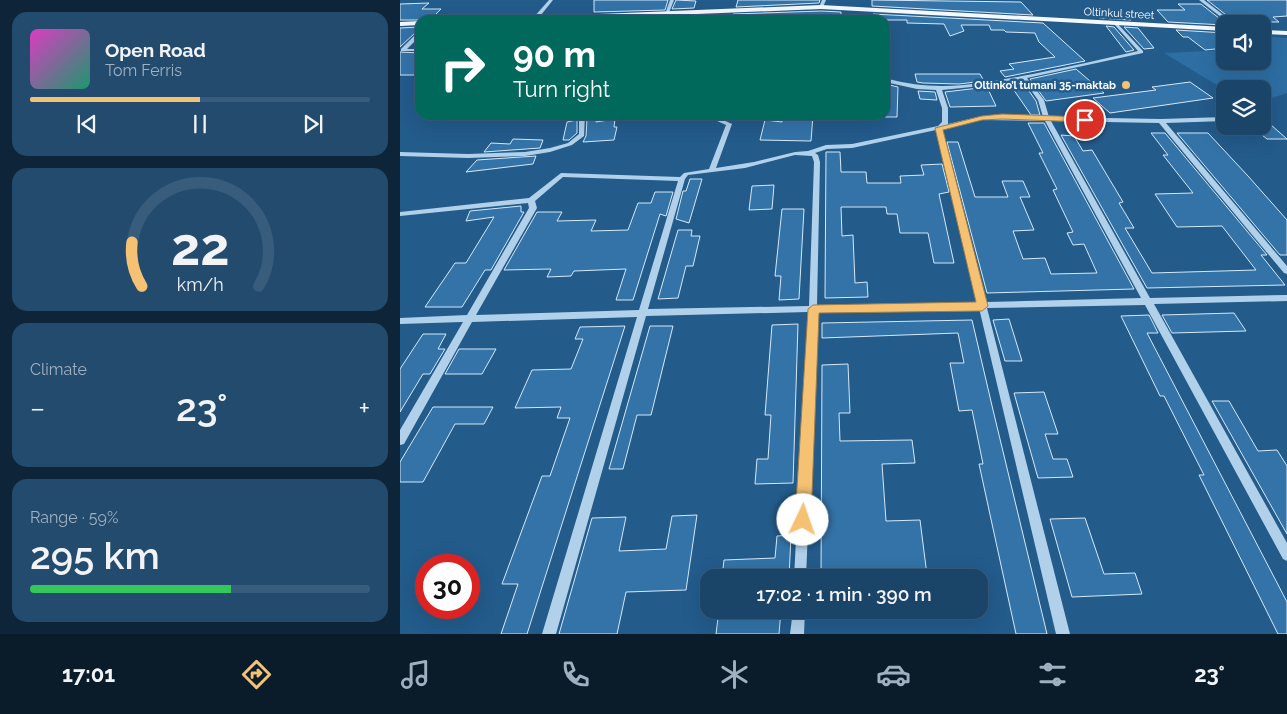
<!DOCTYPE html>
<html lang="en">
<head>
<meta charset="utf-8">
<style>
	body { margin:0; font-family:Raleway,sans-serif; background:#234b6e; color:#f1f3f6; height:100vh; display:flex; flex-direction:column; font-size:19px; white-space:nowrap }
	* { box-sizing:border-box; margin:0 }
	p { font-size:16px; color:#9fb0c0 }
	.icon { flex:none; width:28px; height:28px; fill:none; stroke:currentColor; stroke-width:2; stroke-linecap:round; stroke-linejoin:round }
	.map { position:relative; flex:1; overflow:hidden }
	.details { display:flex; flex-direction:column; gap:12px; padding:12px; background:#0e2539; width:400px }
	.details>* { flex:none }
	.top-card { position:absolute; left:15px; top:15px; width:475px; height:105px; border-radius:15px; box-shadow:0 5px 20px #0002,0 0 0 1px #385c7c; background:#00695c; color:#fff; overflow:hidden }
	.fabs { position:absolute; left:816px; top:15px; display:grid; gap:10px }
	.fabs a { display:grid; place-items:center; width:55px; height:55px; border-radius:10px; background:#1a4468; box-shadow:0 5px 20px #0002,0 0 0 1px #385c7c; font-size:25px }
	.speed { position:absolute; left:15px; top:554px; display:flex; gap:10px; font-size:25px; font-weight:700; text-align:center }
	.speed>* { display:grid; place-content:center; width:65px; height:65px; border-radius:50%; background:#1a4468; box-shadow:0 5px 20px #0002,0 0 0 1px #385c7c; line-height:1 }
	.speed .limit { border:8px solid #d22; background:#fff; color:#111 }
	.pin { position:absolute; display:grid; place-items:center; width:42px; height:42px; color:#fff; margin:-21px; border:2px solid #fff; border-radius:50%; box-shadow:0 1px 5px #0007 }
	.me { position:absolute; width:55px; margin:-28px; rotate:3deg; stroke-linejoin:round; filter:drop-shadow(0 0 4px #0008) }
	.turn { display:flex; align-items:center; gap:18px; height:105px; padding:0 15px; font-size:22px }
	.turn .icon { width:65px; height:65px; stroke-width:2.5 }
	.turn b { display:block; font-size:35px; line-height:42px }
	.big { font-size:38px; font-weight:600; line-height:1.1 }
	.details .card { flex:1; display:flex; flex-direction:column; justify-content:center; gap:8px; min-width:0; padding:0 18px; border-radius:15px; background:#234b6e }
	.details .dial { align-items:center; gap:0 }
	.dial svg { height:130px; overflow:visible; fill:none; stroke:#385c7c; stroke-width:7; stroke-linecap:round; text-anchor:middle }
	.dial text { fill:#f1f3f6; stroke:none }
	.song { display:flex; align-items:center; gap:15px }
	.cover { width:60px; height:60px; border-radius:8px; background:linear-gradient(135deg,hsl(310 70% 55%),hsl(160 70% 35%)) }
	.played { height:5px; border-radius:2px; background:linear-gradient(90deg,#f5c274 50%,#385c7c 50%) }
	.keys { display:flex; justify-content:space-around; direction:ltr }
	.heat { display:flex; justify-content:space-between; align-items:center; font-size:28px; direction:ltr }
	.charge { height:8px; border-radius:4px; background:linear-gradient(90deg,#34c759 59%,#385c7c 0) }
	.trip { position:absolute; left:300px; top:569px; width:288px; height:50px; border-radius:15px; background:#1a4468; box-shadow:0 5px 20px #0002,0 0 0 1px #385c7c; font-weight:600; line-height:50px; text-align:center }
	.dock { display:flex; height:80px; justify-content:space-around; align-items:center; background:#0a1b2a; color:#9fb0c0 }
	.dock .icon { width:35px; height:35px }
	.dock .on { color:#f5c274 }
	.dock b { font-size:22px; color:#f1f3f6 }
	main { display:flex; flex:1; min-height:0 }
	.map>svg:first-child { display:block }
	.green { fill:#2d6ea3 }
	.building { fill:#3373a8; stroke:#d5e9f8 }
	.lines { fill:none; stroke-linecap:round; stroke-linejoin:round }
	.minor { fill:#b1d1ea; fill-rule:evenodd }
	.major { fill:#f5f9fe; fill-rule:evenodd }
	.route { fill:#f5c274; stroke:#9f7e4b }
	.poi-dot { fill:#f5c274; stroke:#235b8b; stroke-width:2 }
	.labels { text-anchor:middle; stroke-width:5; stroke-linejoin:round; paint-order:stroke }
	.far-street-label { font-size:11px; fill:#fff; stroke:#235b8b }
	.far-poi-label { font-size:11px; font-weight:bold; fill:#fff; stroke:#235b8b; text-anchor:end }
</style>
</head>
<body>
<main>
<section class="details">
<div class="card">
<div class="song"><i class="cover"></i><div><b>Open Road</b><p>Tom Ferris</p></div></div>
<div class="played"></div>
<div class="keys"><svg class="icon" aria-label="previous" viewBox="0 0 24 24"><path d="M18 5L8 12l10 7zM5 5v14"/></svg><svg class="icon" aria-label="pause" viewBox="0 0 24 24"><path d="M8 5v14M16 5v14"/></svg><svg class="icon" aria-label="next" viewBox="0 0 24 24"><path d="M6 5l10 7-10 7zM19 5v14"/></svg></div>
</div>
<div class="card dial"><svg viewBox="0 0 100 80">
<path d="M14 69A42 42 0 1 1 86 69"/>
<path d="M14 69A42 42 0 0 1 8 42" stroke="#f5c274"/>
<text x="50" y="56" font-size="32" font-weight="700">22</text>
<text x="50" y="72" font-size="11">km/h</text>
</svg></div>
<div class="card"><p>Climate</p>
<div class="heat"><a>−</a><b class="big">23°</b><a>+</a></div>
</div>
<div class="card"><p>Range · 59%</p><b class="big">295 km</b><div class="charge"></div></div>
</section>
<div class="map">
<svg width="887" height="634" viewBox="0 0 887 634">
	<rect width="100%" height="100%" fill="#235b8b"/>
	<path class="green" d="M863 36 887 38V93L863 101 862 89 825 90 764 53 825 50V61H862Z"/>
	<g class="building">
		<path d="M194 0H268L265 10 194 12Z"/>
		<path d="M276 0 296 1 294 8 272 9Z"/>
		<path d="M338 0H420L419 3 336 7Z"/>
		<path d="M472 0 621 2 633 15 472 6Z"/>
		<path d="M807 0H887V16L873 17 879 22H835Z"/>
		<path d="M29 3 22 9H41L30 20H0V4Z"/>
		<path d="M778 4H801L824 22H821L824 25 768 22 757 10H785Z"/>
		<path d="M421 11 441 12V20H407V15H386L384 20H332L333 14Z"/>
		<path d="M693 11 725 13 731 20 699 18Z"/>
		<path d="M473 14 643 23 685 61 605 77 600 71 614 69 609 64 655 57 639 42 635 33 606 32 604 30H591L589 25H561L564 31 550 36 544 24 507 23V20H473Z"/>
		<path d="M292 16 291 20H196Z"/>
		<path d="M706 26 714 27 734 50 726 52Z"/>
		<path d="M20 27V30L17 31 0 47V28Z"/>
		<path d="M724 27 738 28 754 48 744 49Z"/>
		<path d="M776 30 825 33V48L805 50 788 37H783Z"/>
		<path d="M0 52 20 53V75H0Z"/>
		<path d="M676 69 704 93 646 101 630 79Z"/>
		<path d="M515 74H580L584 81 559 84 523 83 517 82Z"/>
		<path d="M622 81 636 101 640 115H631L609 83Z"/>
		<path d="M790 82 813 98 710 113 693 98 756 90 752 87Z"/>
		<path d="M485 84 498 87 497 117H485Z"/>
		<path d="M587 87 596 106 550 107 545 92Z"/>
		<path d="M518 91 535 92 537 100 520 99Z"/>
		<path d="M382 115H413L411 141 360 140 365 120 382 122Z"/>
		<path d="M862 117 887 139H867L862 135Z"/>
		<path d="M196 118V122L215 119 214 127H217L214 140 183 142 186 136 187 119Z"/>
		<path d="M177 120V133L169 140H163L167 122Z"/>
		<path d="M628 123H644L734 289 587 293 547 142H558L575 197H608L602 181H623L630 197H620L634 230 613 231 623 259 645 258 651 274 697 273 684 244 673 245 667 233 673 232 653 190 657 189 639 153H643Z"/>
		<path d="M751 133H765L867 255H861L885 285 747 288 661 135 674 136 683 151 692 150 723 202 719 203 734 228H725L752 273 856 270 822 226 777 227 755 194 793 193 763 155H768Z"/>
		<path d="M777 133H808L848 176 887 220V255H880Z"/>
		<path d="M113 139 143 140 140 148 84 152 91 143 110 144Z"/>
		<path d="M426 152H440L441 172H466L467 183H501L500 176 524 175 521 165 542 164 549 192 539 194 554 263H534L528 233H500L497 214H487L486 207H441L442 236 453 235 455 283 467 282 468 297 425 298Z"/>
		<path d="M136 156 133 164 66 172 77 160Z"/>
		<path d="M290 179H302L289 223 276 219 283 191H286Z"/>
		<path d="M374 185 372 209 349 210 352 186Z"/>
		<path d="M255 192H273L266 216 260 214 233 300H216L226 269 174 271 171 276 147 277 151 269 104 270 137 212H162L157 221 196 220 191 231 228 230 238 203H251Z"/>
		<path d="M121 206V212H124L91 270H85L62 307H25L55 263H66L94 217 66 221 70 211Z"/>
		<path d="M382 209H404L399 299 379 300 381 276H375Z"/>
		<path d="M278 230H292L291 236H300L293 266H286L278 298 258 299Z"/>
		<path d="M834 313 846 331 772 333 762 315Z"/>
		<path d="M749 315 758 333H747L887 602V634H878L799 475H804L764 396H760L721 316Z"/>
		<path d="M609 319 622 361H605L593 320Z"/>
		<path d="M572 320 593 410 647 634H616L579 464H583L572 410 559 411 550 363H564L558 333 422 338V323Z"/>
		<path d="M398 324 393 483 355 484 357 459H368L371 415H365L372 325Z"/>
		<path d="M225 326 127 634H101L118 584H102L142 476H150L170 418H157L161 407 115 408 132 370 171 369 183 339H175L180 327Z"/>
		<path d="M250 326H273L251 415H237L223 469H209Z"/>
		<path d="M23 334H46L38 349H45L30 374H23L0 412V369Z"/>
		<path d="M59 349H96L82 374H45Z"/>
		<path d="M448 364 450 413H439L440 441 512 440 515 463 482 464 486 521 520 520 527 575 421 578 422 365Z"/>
		<path d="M644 392 658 434H645L653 459H667L673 477 638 478 614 393Z"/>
		<path d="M812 401H829L858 451 877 450 887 466V534Z"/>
		<path d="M33 407H93L84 424H55L23 482H0V462Z"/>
		<path d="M297 515 286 590 226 592 217 634H159L192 518 226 517 219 551 266 549 272 516Z"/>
		<path d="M685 518 704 574 735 573 742 594 672 597 650 519Z"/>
		<path d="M391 535 389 578H322L324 560 375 558 377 536Z"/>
		<path d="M319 610H381L379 634H316Z"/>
	</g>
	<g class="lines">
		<g class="minor">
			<path d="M149 0H153L137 20H133V18Z"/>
			<path d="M270 0H274L269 13 265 14Z"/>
			<path d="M422 0H426L423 7 421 8 419 7Z"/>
			<path d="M799 0H804L835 24H830Z"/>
			<path d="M716 22 743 51V53L627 78 644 100 649 117 761 119 825 117V121L766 123 887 266V274L884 273 759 123 651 121 750 298 887 295V301L754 304 887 543V561L883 559 745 305 587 308 670 634H656L579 308 417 312 406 578H394L408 312 246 316 156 634H142L237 317 72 322 4 444 0 445V430L63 322 0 324V318L67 315 129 208 128 203 0 216V212L129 198 161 173 280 177 284 173 309 169 326 125 304 115H312L332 124 316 168 354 162 395 152 408 151 426 145 452 144 538 126 542 122V108L536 90 517 89 485 82V78C539 93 579 84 633 74 668 67 703 59 738 51L714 24V22ZM623 79 638 100 643 117 582 116 548 124V108L542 90 581 86ZM582 120 645 121 741 298 586 302 542 128ZM536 130 577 302 417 306 420 162 418 155 415 153 427 149 452 148ZM395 155 412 156 414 162 409 306 248 309 285 179 288 175 345 168ZM163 177 278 181 239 310 76 315 137 208 135 201Z"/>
			<path d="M18 32H20V36L7 49H20V51H1V49Z"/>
			<path d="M179 115H185L184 136 172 145 150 152 125 156 68 158 0 156V152L68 154 125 152 150 148 168 143 179 134Z"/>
			<path d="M393 610H405L404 634H390Z"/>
		</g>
		<g class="major">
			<path d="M421 5 825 27V31L421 9 150 20H100L103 18Z"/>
			<path d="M20 21V25L0 26V22Z"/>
			<path d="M862 30 887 31V35L862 34Z"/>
		</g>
	</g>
	<path class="route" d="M602 114 685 117 689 120 685 122 602 119 582 120 543 130 588 306 582 311 419 313 411 520 408 525 403 528 398 525 395 520 408 309 413 305 576 302 535 128 582 116Z"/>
	<circle class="poi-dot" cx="726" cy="85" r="5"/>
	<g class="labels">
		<g class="far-street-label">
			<text transform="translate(719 13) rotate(3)" y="4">Oltinkul street</text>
		</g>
		<g class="far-poi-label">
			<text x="716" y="89">Oltinko’l tumani 35-maktab</text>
		</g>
	</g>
</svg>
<div class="fabs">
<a><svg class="icon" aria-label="sound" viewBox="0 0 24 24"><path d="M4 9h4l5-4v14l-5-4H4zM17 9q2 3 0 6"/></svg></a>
<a><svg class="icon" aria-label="layers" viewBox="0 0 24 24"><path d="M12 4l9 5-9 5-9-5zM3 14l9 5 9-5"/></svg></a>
</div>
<div class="speed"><div class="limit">30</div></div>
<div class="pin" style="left:685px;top:120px;background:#d93025"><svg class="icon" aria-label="arrive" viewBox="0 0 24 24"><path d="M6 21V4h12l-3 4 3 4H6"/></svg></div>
<svg class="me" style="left:403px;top:520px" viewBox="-20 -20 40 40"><circle r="19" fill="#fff"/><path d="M0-13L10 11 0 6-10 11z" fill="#f5c274"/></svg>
<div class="trip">17:02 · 1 min · 390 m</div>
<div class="top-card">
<div class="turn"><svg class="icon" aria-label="right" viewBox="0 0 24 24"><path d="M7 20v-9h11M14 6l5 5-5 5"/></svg><div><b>90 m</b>Turn right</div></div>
</div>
</div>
</main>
<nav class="dock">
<b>17:01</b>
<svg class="icon on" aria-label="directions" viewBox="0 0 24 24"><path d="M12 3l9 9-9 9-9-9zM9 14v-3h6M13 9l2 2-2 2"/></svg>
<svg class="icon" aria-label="music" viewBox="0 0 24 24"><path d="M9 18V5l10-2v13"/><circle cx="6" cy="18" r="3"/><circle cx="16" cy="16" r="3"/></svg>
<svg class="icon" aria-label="phone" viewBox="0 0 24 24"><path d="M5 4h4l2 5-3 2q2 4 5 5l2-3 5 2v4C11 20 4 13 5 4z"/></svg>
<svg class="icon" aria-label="climate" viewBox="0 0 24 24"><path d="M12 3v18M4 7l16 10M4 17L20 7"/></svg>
<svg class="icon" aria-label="car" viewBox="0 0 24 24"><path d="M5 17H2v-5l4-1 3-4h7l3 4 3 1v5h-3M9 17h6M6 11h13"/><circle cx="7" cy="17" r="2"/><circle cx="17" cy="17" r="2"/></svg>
<svg class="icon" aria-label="filters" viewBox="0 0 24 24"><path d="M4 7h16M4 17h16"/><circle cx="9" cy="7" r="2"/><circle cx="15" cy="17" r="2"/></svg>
<b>23°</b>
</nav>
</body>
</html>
